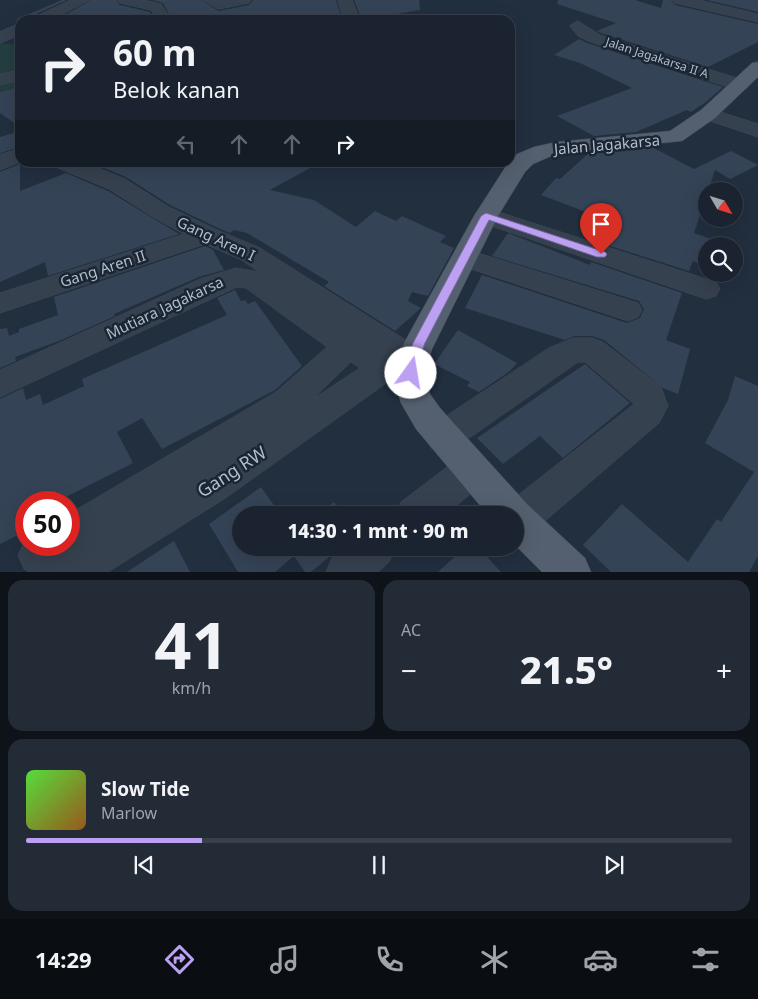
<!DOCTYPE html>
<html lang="id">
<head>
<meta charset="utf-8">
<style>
	body { margin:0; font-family:"Noto Sans",sans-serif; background:#232b37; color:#f1f3f6; height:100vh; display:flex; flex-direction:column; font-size:19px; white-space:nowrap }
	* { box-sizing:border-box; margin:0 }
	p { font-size:16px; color:#9fa4aa }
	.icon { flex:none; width:28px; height:28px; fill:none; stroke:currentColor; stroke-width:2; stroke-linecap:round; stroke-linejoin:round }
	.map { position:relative; height:572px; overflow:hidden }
	.side { display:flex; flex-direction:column; gap:8px; padding:8px; background:#0e131a; flex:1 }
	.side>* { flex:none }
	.top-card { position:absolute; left:15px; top:15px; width:500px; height:152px; border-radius:15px; box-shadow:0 5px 20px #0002,0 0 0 1px #38404b; background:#1a232f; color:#f1f3f6; overflow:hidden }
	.needle { width:32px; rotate:129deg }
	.tools { position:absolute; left:698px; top:182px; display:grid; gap:10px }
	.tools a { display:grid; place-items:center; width:45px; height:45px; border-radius:50%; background:#1a232f; box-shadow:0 5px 20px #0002,0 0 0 1px #38404b; font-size:25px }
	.speed { position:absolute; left:15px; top:491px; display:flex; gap:10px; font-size:25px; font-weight:700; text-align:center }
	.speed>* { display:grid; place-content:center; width:65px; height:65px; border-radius:50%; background:#1a232f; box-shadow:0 5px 20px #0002,0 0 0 1px #38404b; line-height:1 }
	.speed .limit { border:8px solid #d22; background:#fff; color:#111 }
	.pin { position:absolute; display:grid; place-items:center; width:42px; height:42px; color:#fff; margin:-51px -21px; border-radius:50% 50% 50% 0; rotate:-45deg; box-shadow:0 0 5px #0007 }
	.pin .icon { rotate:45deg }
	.me { position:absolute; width:55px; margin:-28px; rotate:13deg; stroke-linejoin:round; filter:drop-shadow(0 0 4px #0008) }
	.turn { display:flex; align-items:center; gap:18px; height:105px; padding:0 15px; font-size:22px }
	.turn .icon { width:65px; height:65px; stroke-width:2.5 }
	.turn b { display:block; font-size:35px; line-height:42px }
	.lanes { display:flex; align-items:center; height:48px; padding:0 15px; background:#0003; justify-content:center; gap:25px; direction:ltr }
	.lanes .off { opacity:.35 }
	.big { font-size:38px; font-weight:800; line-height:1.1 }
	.side .card { flex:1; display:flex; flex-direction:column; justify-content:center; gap:8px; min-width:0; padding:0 18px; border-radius:15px; background:#232b37 }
	.side .dial { align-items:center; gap:0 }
	.dial b { font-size:65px; line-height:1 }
	.song { display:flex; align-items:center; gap:15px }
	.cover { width:60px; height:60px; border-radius:8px; background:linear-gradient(135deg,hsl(110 70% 55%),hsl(30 70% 35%)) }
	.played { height:5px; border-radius:2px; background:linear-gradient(90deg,#bca0f2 25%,#38404b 25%) }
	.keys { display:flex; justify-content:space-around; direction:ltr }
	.heat { display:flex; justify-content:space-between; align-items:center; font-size:28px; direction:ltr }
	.side .tiles { flex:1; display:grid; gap:8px; grid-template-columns:1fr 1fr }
	.card:last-child { grid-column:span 2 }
	.trip { position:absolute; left:232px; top:506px; width:292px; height:50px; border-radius:25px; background:#1a232f; box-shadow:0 5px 20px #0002,0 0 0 1px #38404b; font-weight:800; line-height:50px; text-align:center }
	.menu { display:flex; height:80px; justify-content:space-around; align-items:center; background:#0a0e13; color:#9fa4aa }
	.menu .icon { width:35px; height:35px }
	.menu .active { color:#bca0f2 }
	.menu b { font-size:22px; color:#f1f3f6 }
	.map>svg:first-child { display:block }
	.green { fill:#243e40 }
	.building { fill:#344356 }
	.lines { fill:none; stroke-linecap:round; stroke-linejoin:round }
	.minor-casing { stroke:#3f4a58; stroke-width:1 }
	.major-casing { stroke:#3f4a58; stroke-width:1 }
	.minor { fill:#36414f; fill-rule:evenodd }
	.major { fill:#54606f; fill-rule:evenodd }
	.route { fill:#bca0f2; stroke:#7a689d }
	.labels { text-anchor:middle; stroke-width:5; stroke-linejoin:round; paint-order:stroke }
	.far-street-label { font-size:12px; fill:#b2bcca; stroke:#1b2634 }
	.street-label { font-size:15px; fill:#b2bcca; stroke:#1b2634 }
	.near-street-label { font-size:18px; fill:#b2bcca; stroke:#1b2634 }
</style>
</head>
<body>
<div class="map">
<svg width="758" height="572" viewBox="0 0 758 572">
	<rect width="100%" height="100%" fill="#222f3f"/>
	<path class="green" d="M0 43 20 45V87L0 92Z"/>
	<g class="building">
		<path d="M62 0H67L34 15 30 20H15Z"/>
		<path d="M91 0H116L120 5 150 12 155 20H56Z"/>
		<path d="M152 0H201L219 11 249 5 253 0H336L342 20H172L163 3Z"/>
		<path d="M354 0H419L420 10 362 20Z"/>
		<path d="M558 0H635L661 8 663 0H671L675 5 758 24V42L708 67 601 33 597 31 616 23 557 4Z"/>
		<path d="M707 0H758V12Z"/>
		<path d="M579 39 587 43 723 87 706 102 691 112 687 110 636 132 594 136 557 116 632 88 580 63 554 55Z"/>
		<path d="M20 87V127L0 113V92Z"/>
		<path d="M20 131V147L0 153V137Z"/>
		<path d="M650 146 694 169 731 151 758 165 730 179 715 170 694 233 731 246H706V266L693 261 689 271 604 244 615 223 541 195 556 178 560 179 590 152Z"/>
		<path d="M321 162 270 190 314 200 356 227 375 211 396 221 402 216 446 236 440 242 454 248 428 296 412 292 408 301 421 308 395 331 324 286 329 282 247 233 234 230 230 233 216 227 170 205 126 177 92 163Z"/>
		<path d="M20 164V191L66 173 108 191 179 234 48 276 45 262 0 282V172Z"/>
		<path d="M508 233 590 265 591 262 682 293 666 340 690 349 678 394 663 388 604 340 592 336H574L565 340 465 308 482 275 627 323 640 318 644 309 639 301 492 256Z"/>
		<path d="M205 246 213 250 224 270 199 277 114 314 115 316 59 341 15 357 16 361 0 368V329L7 328 9 336 19 332V329L58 315 54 297Z"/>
		<path d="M235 290 241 301 245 300 248 304 255 301 302 366 275 390 162 449 142 418 117 432 133 463 56 502H26V531L0 544V399L23 388 26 400 40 394 43 405 84 386 82 379 227 315 217 298Z"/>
		<path d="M458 330 517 363 510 371 479 392 467 386 470 382 434 364Z"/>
		<path d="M585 364 630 403 563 458 540 436 503 464 477 438Z"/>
		<path d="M735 376 758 386V556L749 572H611L583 545 622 504 688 562 717 519 721 522 754 472 705 443 728 400Z"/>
		<path d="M261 487 281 515H241V548H340L311 572H305L294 556 275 572H238L209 524Z"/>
		<path d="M334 502 344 515H318Z"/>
		<path d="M174 541 190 572H127Z"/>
		<path d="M464 548H479L501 572H438Z"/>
	</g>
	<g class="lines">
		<defs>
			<g id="minor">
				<path d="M71 0H89L52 20H32L35 17Z"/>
				<path d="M118 0H144L161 4 171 19 157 20 151 10 120 3Z"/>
				<path d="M203 0H251L249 3 219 9Z"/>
				<path d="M338 0H352L360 20H344Z"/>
				<path d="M673 0H699L758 14V22L675 3Z"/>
				<path d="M578 21 600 35 746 81 749 85 746 89H734L588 41 578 36 570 26Z"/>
				<path d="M20 24V35L0 43V32Z"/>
				<path d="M20 70V80L0 85V75Z"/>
				<path d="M708 108 758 124V137L701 118 698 114 701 110Z"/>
				<path d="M20 149V162L0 170V155Z"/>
				<path d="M53 162H84L125 179 169 207 215 229 260 248 423 351 427 360 424 367 427 373 422 382 411 386 392 379 227 497 108 572H29L24 569 18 555 26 539V545H69V514L276 392 327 347 246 288 237 287 0 397V370L200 279 236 268 259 272 242 260 205 244 0 313V293L184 234 153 217 109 189 56 167ZM351 362 360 368 313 399Z"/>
				<path d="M486 208 716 282 720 289 716 296 706 299 477 221 474 216 477 211Z"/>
				<path d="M465 249 638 303 642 310 638 317 628 321 456 264 452 258 456 252Z"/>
				<path d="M574 338H592L603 342 661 387 668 406 659 423 531 533 517 539 516 515H500L503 507 634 404 585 362H578L455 448 443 452 431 448 426 437 431 426 549 348Z"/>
				<path d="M472 453 485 458 490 470 485 482 445 515H396L401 502 459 458Z"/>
				<path d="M344 548H395L389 562 378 572H326L332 558Z"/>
			</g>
			<path id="major" d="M758 62V77L715 118 682 141 556 154 533 164 525 172 498 216 432 349 427 366V385L430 394 440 408 528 505 585 558 591 572H542L516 546V515H488L416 429 401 403 395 385 396 366 404 343 474 216 508 163 517 154 534 147 556 142 670 131 701 110 752 63Z"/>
		</defs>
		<use href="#minor" class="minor-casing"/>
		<use href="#major" class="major-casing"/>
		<use href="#minor" class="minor"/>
		<use href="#major" class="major"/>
	</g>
	<path class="route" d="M486 213 605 252 607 254 605 257H597L489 220 425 343 419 360 416 376H407L406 360 413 343 481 216Z"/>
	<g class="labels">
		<g class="far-street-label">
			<text transform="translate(657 58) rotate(18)" y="4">Jalan Jagakarsa II A</text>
		</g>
		<g class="street-label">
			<text transform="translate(607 145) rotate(-5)" y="5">Jalan Jagakarsa</text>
			<text transform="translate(216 239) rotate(25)" y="5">Gang Aren I</text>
			<text transform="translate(103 269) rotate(-18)" y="5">Gang Aren II</text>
			<text transform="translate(165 308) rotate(-25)" y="5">Mutiara Jagakarsa</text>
		</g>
		<g class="near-street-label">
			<text transform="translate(232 472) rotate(-33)" y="6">Gang RW</text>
		</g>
	</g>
</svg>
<div class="tools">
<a><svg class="needle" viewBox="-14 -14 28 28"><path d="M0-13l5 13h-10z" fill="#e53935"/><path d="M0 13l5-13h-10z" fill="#9fa4aa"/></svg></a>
<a><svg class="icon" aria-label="search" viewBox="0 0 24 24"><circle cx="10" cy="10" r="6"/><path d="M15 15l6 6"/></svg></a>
</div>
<div class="speed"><div class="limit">50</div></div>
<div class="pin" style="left:601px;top:254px;background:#d93025"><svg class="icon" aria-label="arrive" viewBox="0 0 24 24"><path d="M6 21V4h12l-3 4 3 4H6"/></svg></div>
<svg class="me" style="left:411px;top:373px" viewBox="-20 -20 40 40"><circle r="19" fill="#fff"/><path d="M0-13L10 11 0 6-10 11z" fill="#bca0f2"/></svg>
<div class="trip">14:30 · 1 mnt · 90 m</div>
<div class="top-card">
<div class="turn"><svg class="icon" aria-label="right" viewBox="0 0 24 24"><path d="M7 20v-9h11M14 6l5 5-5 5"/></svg><div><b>60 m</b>Belok kanan</div></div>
<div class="lanes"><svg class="icon off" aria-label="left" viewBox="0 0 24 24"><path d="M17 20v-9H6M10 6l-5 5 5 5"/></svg><svg class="icon off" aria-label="ahead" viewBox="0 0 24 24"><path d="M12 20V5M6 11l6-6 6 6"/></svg><svg class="icon off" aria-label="ahead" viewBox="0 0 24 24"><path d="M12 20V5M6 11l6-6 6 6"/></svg><svg class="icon" aria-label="right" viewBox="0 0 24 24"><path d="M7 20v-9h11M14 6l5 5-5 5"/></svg></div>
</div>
</div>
<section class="side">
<div class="tiles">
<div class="card dial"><b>41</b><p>km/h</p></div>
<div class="card"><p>AC</p>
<div class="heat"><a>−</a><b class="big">21.5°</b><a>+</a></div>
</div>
<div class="card">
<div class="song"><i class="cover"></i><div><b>Slow Tide</b><p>Marlow</p></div></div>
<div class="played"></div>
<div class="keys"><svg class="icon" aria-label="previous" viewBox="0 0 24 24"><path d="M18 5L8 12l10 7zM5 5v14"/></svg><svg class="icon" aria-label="pause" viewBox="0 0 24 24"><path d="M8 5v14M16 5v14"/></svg><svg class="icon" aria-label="next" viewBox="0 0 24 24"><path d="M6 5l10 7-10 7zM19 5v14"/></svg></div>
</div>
</div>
</section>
<nav class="menu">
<b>14:29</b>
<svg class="icon active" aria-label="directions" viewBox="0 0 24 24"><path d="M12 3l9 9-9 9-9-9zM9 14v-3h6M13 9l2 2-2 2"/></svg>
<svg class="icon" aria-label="music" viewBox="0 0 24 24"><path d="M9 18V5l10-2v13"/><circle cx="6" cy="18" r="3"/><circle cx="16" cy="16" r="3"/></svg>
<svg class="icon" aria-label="phone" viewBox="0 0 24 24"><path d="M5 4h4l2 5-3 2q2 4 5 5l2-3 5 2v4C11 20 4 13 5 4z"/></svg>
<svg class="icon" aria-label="climate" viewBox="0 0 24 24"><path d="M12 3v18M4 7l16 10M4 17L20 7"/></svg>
<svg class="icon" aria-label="car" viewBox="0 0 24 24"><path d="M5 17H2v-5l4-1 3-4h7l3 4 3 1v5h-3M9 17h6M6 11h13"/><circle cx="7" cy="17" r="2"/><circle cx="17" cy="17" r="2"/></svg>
<svg class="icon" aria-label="filters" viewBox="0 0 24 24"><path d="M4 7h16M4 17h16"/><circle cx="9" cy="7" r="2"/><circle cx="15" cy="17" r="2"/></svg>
</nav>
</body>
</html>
